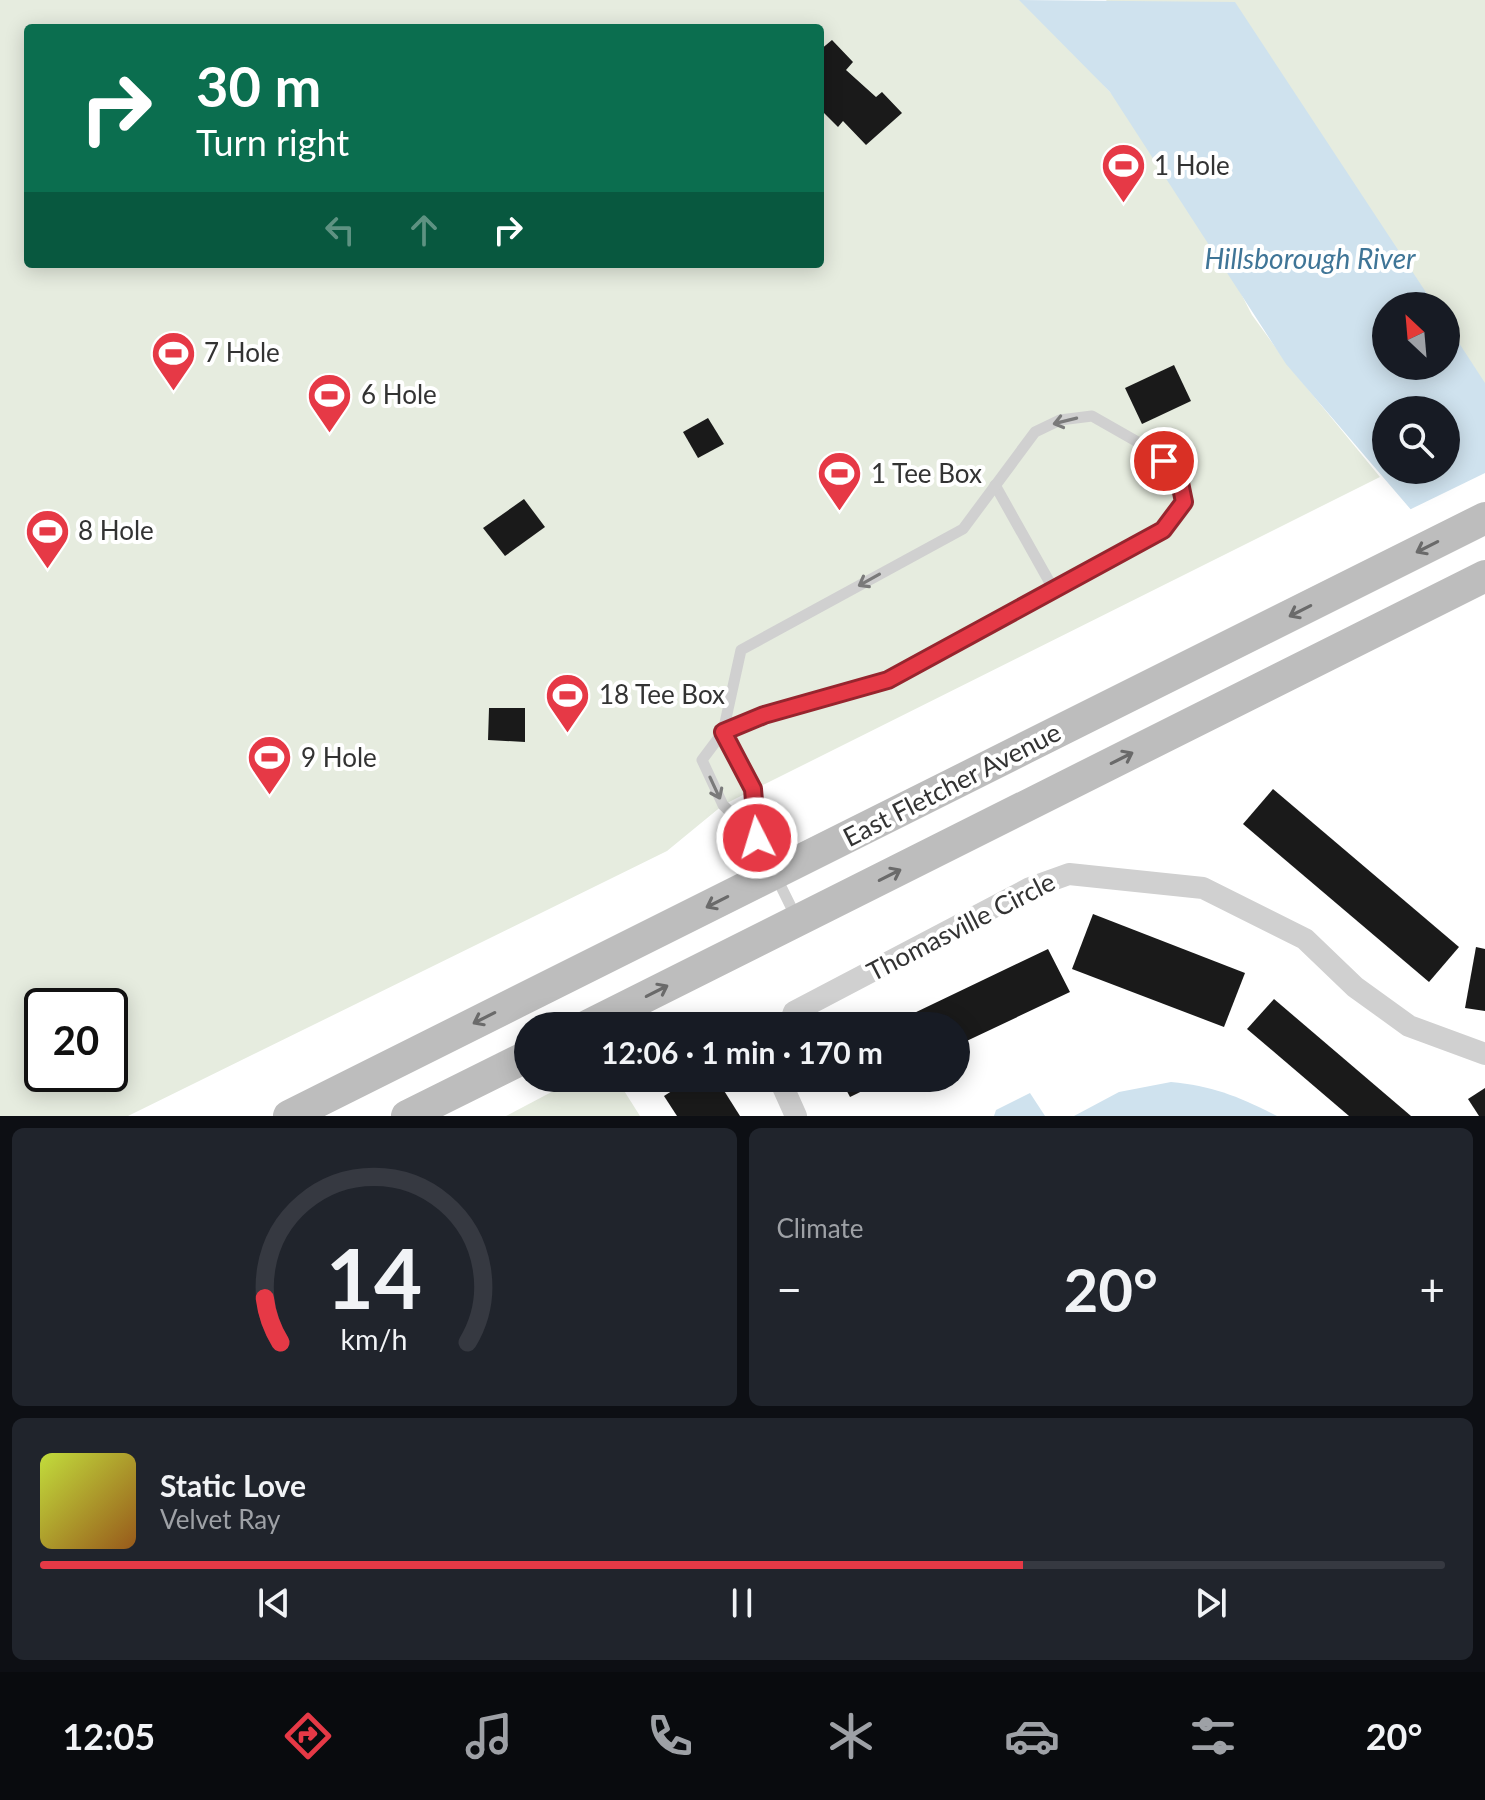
<!DOCTYPE html>
<html lang="en">
<head>
<meta charset="utf-8">
<style>
	body { margin:0; font-family:Lato,sans-serif; background:#20242c; color:#f1f3f6; height:100vh; display:flex; flex-direction:column; font-size:30px; white-space:nowrap }
	* { box-sizing:border-box; margin:0 }
	p { font-size:26px; color:#9ea1a6 }
	.icon { flex:none; width:44px; height:44px; fill:none; stroke:currentColor; stroke-width:2; stroke-linecap:round; stroke-linejoin:round }
	.map { position:relative; height:1116px; overflow:hidden }
	.details { display:flex; flex-direction:column; gap:12px; padding:12px; background:#0d0f14; flex:1 }
	.details>* { flex:none }
	.hud { position:absolute; left:24px; top:24px; width:800px; height:244px; border-radius:8px; box-shadow:0 4px 20px #0003; background:#0b6e4f; color:#fff; overflow:hidden }
	.needle { width:52px; rotate:334deg }
	.buttons { position:absolute; left:1372px; top:292px; display:grid; gap:16px }
	.buttons a { display:grid; place-items:center; width:88px; height:88px; border-radius:50%; background:#171b24; box-shadow:0 4px 20px #0003; font-size:40px }
	.speed { position:absolute; left:24px; top:988px; display:flex; gap:16px; font-size:40px; font-weight:700; text-align:center }
	.speed>* { display:grid; place-content:center; width:104px; height:104px; border-radius:50%; background:#171b24; box-shadow:0 4px 20px #0003; line-height:1 }
	.speed .limit { border:4px solid #111; border-radius:12px; background:#fff; color:#111 }
	.pin { position:absolute; display:grid; place-items:center; width:68px; height:68px; color:#fff; margin:-34px; border:4px solid #fff; border-radius:50%; box-shadow:0 2px 8px #0007 }
	.me { position:absolute; width:88px; margin:-44px; rotate:355deg; stroke-linejoin:round; filter:drop-shadow(0 0 6px #0008) }
	.turn { display:flex; align-items:center; gap:28px; height:168px; padding:0 40px; font-size:36px }
	.turn .icon { width:104px; height:104px; stroke-width:2.5 }
	.turn b { display:block; font-size:56px; line-height:68px }
	.lanes { display:flex; align-items:center; height:76px; padding:0 40px; background:#0003; justify-content:center; gap:40px; direction:ltr }
	.lanes .off { opacity:.35 }
	.big { font-size:60px; font-weight:700; line-height:1.1 }
	.details .widget { flex:1; display:flex; flex-direction:column; justify-content:center; gap:12px; min-width:0; padding:0 28px; border-radius:12px; background:#20242c }
	.details .dial { align-items:center; gap:0 }
	.dial svg { height:208px; overflow:visible; fill:none; stroke:#363941; stroke-width:7; stroke-linecap:round; text-anchor:middle }
	.dial text { fill:#f1f3f6; stroke:none }
	.song { display:flex; align-items:center; gap:24px }
	.cover { width:96px; height:96px; border-radius:12px; background:linear-gradient(135deg,hsl(70 70% 55%),hsl(30 70% 35%)) }
	.played { height:8px; border-radius:4px; background:linear-gradient(90deg,#e63946 70%,#363941 70%) }
	.keys { display:flex; justify-content:space-around; direction:ltr }
	.heat { display:flex; justify-content:space-between; align-items:center; font-size:44px; direction:ltr }
	.details .tiles { flex:1; display:grid; gap:12px; grid-template-columns:1fr 1fr }
	.widget:last-child { grid-column:span 2 }
	.trip { position:absolute; left:514px; top:1012px; width:456px; height:80px; border-radius:40px; background:#171b24; box-shadow:0 4px 20px #0003; font-weight:700; line-height:80px; text-align:center }
	.tabs { display:flex; height:128px; justify-content:space-around; align-items:center; background:#090b0e; color:#9ea1a6 }
	.tabs .icon { width:56px; height:56px }
	.tabs .current { color:#e63946 }
	.tabs b { font-size:36px; color:#f1f3f6 }
	.map>svg:first-child { display:block }
	.green { fill:#e6ecdf; fill-rule:evenodd }
	.water { fill:#cfe2ee; fill-rule:evenodd }
	.pier { fill:#fff }
	.building { fill:#1a1a1a }
	.lines { fill:none; stroke-linecap:round; stroke-linejoin:round }
	.lane { stroke:#d0d0d0; stroke-width:11 }
	.street { stroke:#d0d0d0; stroke-width:22 }
	.secondary { stroke:#bdbdbd; stroke-width:32 }
	.oneway { stroke:#7a7a7a }
	.oneway2 { stroke:#6a6a6a }
	.route-casing { stroke:#96252e; stroke-width:20 }
	.route { stroke:#e63946; stroke-width:14 }
	.labels { text-anchor:middle; stroke-width:8; stroke-linejoin:round; paint-order:stroke }
	.poi-label { font-size:26px; fill:#333; stroke:#fff; text-anchor:start }
	.street-label { font-size:26px; fill:#333; stroke:#fff }
	.water-label { font-size:28px; font-style:italic; fill:#3f7597; stroke:#fff }
</style>
</head>
<body>
<div class="map">
<svg width="1485" height="1116" viewBox="0 0 1485 1116">
	<rect width="100%" height="100%" fill="#fff"/>
	<g class="green">
		<path d="M0 0H1023L1112 94 1207 227 1252 315 1289 366 1380 477 723 805 667 851 128 1116H0ZM28 28H820V264H28ZM42 1006H110V1074H42Z"/>
		<path d="M1106 0H1485V458L1446 410H1403ZM1386 306H1446V366H1386Z"/>
		<path d="M578 1078H616L640 1116H506Z"/>
	</g>
	<g class="water">
		<path d="M1019 0 1235 2 1435 306H1386V366H1446V323L1485 383V596L1286 364 1110 92ZM1386 410H1446V470H1386Z"/>
		<path d="M1171 1082C1213 1086 1240 1097 1277 1116H1074L1119 1092Z"/>
		<path d="M1030 1093 1045 1116H994L996 1110Z"/>
	</g>
	<path class="pier" d="M1485 473V600L1407 511Z"/>
	<g class="building">
		<path d="M832 40 853 62 846 70 876 97 882 92 902 113 866 145 843 121 838 127 820 109V50Z"/>
		<path d="M1174 365 1191 401 1142 424 1125 388Z"/>
		<path d="M708 418 724 444 698 458 683 432Z"/>
		<path d="M524 499 545 527 505 556 483 528Z"/>
		<path d="M489 708H525V742L488 740Z"/>
		<path d="M1273 789 1459 947 1429 982 1243 824Z"/>
		<path d="M1093 914 1245 973 1224 1027 1072 969Z"/>
		<path d="M1476 947 1485 949V1011L1465 1008Z"/>
		<path d="M1048 949 1070 992 956 1046V1026H887Z"/>
		<path d="M1274 999 1411 1116H1349L1247 1029Z"/>
		<path d="M692 1078H716L740 1116H677L664 1096Z"/>
		<path d="M840 1078H889L850 1097Z"/>
		<path d="M1485 1088V1116H1479L1468 1099Z"/>
	</g>
	<g class="lines">
		<g class="lane">
			<path d="M995 485 1054 590"/>
			<path d="M723 732 764 715 888 680 1163 530 1184 502 1178 473 1150 449 1092 416 1060 420 1035 432 963 529 741 650 723 732 702 760 723 805 757 838"/>
			<path d="M723 732 753 789 757 838 797 919"/>
		</g>
		<g class="street">
			<path d="M789 1026 794 1012 1030 888 1069 874 1203 888 1305 939 1355 987 1409 1026 1485 1054"/>
			<path d="M779 1078 796 1116"/>
		</g>
		<g class="secondary">
			<path d="M587 1026 1485 576"/>
			<path d="M289 1116 1485 518"/>
			<path d="M407 1116 528 1056"/>
		</g>
	</g>
	<defs><path id="oneway-shaft" d="M-6 0H5M1.5-3L5.5 0L1.5 3" fill="none" stroke-width="1.6" stroke-linecap="round" stroke-linejoin="round" transform="scale(2)"/></defs>
	<g class="oneway">
		<use href="#oneway-shaft" transform="translate(1065 421) rotate(166)"/>
		<use href="#oneway-shaft" transform="translate(869 580) rotate(151)"/>
		<use href="#oneway-shaft" transform="translate(715 788) rotate(65)"/>
	</g>
	<g class="oneway2">
		<use href="#oneway-shaft" transform="translate(1427 547) rotate(153)"/>
		<use href="#oneway-shaft" transform="translate(1300 611) rotate(153)"/>
		<use href="#oneway-shaft" transform="translate(1122 758) rotate(-27)"/>
		<use href="#oneway-shaft" transform="translate(890 875) rotate(-27)"/>
		<use href="#oneway-shaft" transform="translate(717 902) rotate(153)"/>
		<use href="#oneway-shaft" transform="translate(657 991) rotate(-27)"/>
		<use href="#oneway-shaft" transform="translate(484 1018) rotate(153)"/>
	</g>
	<g class="lines">
		<defs>
			<path id="route" d="M757 838 753 789 723 732 764 715 888 680 1163 530 1184 502 1178 473 1164 461"/>
		</defs>
		<use href="#route" class="route-casing"/>
		<use href="#route" class="route"/>
	</g>
	<defs>
		<symbol id="stadium-pin" viewBox="-11 -11 22 30"><path d="M0 17L-7.5 6A9.5 9.5 0 1 1 7.5 6Z" fill="#e63946" stroke="#fff"/><path d="M0-5a6.5 5 0 1 0 0 10a6.5 5 0 1 0 0-10ZM-3.5-1.8h7v3.6h-7Z" fill="#fff"/></symbol>
	</defs>
	<g fill-rule="evenodd">
		<use href="#stadium-pin" x="1098" y="140" width="51" height="69"/>
		<use href="#stadium-pin" x="148" y="328" width="51" height="69"/>
		<use href="#stadium-pin" x="304" y="370" width="51" height="69"/>
		<use href="#stadium-pin" x="814" y="448" width="51" height="69"/>
		<use href="#stadium-pin" x="22" y="506" width="51" height="69"/>
		<use href="#stadium-pin" x="542" y="670" width="51" height="69"/>
		<use href="#stadium-pin" x="244" y="732" width="51" height="69"/>
	</g>
	<g class="labels">
		<g class="poi-label">
			<text x="1154" y="175">1 Hole</text>
			<text x="204" y="362">7 Hole</text>
			<text x="361" y="404">6 Hole</text>
			<text x="871" y="483">1 Tee Box</text>
			<text x="78" y="540">8 Hole</text>
			<text x="599" y="704">18 Tee Box</text>
			<text x="301" y="767">9 Hole</text>
		</g>
		<g class="street-label">
			<text transform="translate(952 785) rotate(-27)" y="9">East Fletcher Avenue</text>
			<text transform="translate(961 927) rotate(-27)" y="9">Thomasville Circle</text>
		</g>
		<g class="water-label">
			<text x="1310" y="269">Hillsborough River</text>
		</g>
	</g>
</svg>
<div class="buttons">
<a><svg class="needle" viewBox="-14 -14 28 28"><path d="M0-13l5 13h-10z" fill="#e53935"/><path d="M0 13l5-13h-10z" fill="#9ea1a6"/></svg></a>
<a><svg class="icon" aria-label="search" viewBox="0 0 24 24"><circle cx="10" cy="10" r="6"/><path d="M15 15l6 6"/></svg></a>
</div>
<div class="speed"><div class="limit">20</div></div>
<div class="pin" style="left:1164px;top:461px;background:#d93025"><svg class="icon" aria-label="arrive" viewBox="0 0 24 24"><path d="M6 21V4h12l-3 4 3 4H6"/></svg></div>
<svg class="me" style="left:757px;top:838px" viewBox="-20 -20 40 40"><circle r="17" fill="#e63946" stroke="#fff" stroke-width="3"/><path d="M0-11L8 9 0 5-8 9z" fill="#fff"/></svg>
<div class="trip">12:06 · 1 min · 170 m</div>
<div class="hud">
<div class="turn"><svg class="icon" aria-label="right" viewBox="0 0 24 24"><path d="M7 20v-9h11M14 6l5 5-5 5"/></svg><div><b>30 m</b>Turn right</div></div>
<div class="lanes"><svg class="icon off" aria-label="left" viewBox="0 0 24 24"><path d="M17 20v-9H6M10 6l-5 5 5 5"/></svg><svg class="icon off" aria-label="ahead" viewBox="0 0 24 24"><path d="M12 20V5M6 11l6-6 6 6"/></svg><svg class="icon" aria-label="right" viewBox="0 0 24 24"><path d="M7 20v-9h11M14 6l5 5-5 5"/></svg></div>
</div>
</div>
<section class="details">
<div class="tiles">
<div class="widget dial"><svg viewBox="0 0 100 80">
<path d="M14 69A42 42 0 1 1 86 69"/>
<path d="M14 69A42 42 0 0 1 8 52" stroke="#e63946"/>
<text x="50" y="56" font-size="32" font-weight="700">14</text>
<text x="50" y="72" font-size="11">km/h</text>
</svg></div>
<div class="widget"><p>Climate</p>
<div class="heat"><a>−</a><b class="big">20°</b><a>+</a></div>
</div>
<div class="widget">
<div class="song"><i class="cover"></i><div><b>Static Love</b><p>Velvet Ray</p></div></div>
<div class="played"></div>
<div class="keys"><svg class="icon" aria-label="previous" viewBox="0 0 24 24"><path d="M18 5L8 12l10 7zM5 5v14"/></svg><svg class="icon" aria-label="pause" viewBox="0 0 24 24"><path d="M8 5v14M16 5v14"/></svg><svg class="icon" aria-label="next" viewBox="0 0 24 24"><path d="M6 5l10 7-10 7zM19 5v14"/></svg></div>
</div>
</div>
</section>
<nav class="tabs">
<b>12:05</b>
<svg class="icon current" aria-label="directions" viewBox="0 0 24 24"><path d="M12 3l9 9-9 9-9-9zM9 14v-3h6M13 9l2 2-2 2"/></svg>
<svg class="icon" aria-label="music" viewBox="0 0 24 24"><path d="M9 18V5l10-2v13"/><circle cx="6" cy="18" r="3"/><circle cx="16" cy="16" r="3"/></svg>
<svg class="icon" aria-label="phone" viewBox="0 0 24 24"><path d="M5 4h4l2 5-3 2q2 4 5 5l2-3 5 2v4C11 20 4 13 5 4z"/></svg>
<svg class="icon" aria-label="climate" viewBox="0 0 24 24"><path d="M12 3v18M4 7l16 10M4 17L20 7"/></svg>
<svg class="icon" aria-label="car" viewBox="0 0 24 24"><path d="M5 17H2v-5l4-1 3-4h7l3 4 3 1v5h-3M9 17h6M6 11h13"/><circle cx="7" cy="17" r="2"/><circle cx="17" cy="17" r="2"/></svg>
<svg class="icon" aria-label="filters" viewBox="0 0 24 24"><path d="M4 7h16M4 17h16"/><circle cx="9" cy="7" r="2"/><circle cx="15" cy="17" r="2"/></svg>
<b>20°</b>
</nav>
</body>
</html>
